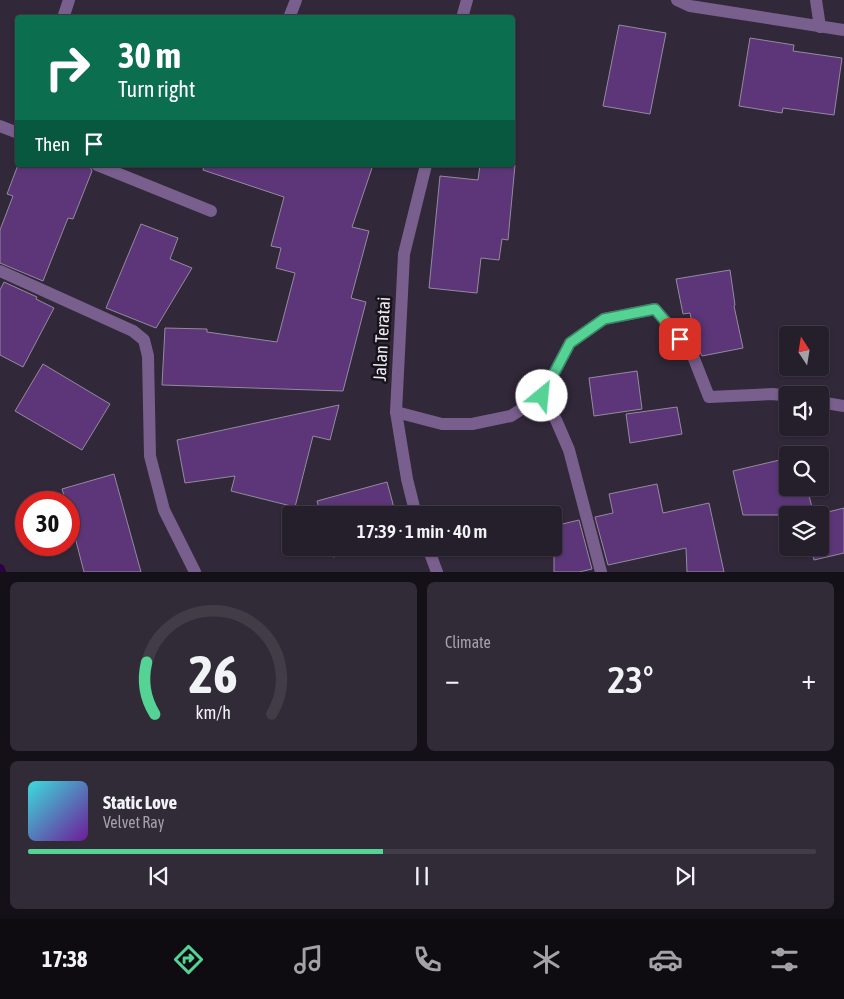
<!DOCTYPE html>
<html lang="en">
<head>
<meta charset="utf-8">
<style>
	body { margin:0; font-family:"Asap Condensed",sans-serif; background:#312b37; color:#f1f3f6; height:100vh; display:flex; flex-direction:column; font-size:19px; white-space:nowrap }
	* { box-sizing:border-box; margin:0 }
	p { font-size:16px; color:#a3a2a9 }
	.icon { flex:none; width:28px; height:28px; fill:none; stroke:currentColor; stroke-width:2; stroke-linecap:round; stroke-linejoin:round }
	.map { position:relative; height:572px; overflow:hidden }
	.details { display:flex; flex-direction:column; gap:10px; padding:10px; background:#141018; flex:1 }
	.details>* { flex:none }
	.banner { position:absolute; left:15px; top:15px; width:500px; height:152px; border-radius:5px; box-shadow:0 1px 4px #0004,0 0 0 1px #423c47; background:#0b6e4f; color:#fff; overflow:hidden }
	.needle { width:32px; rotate:348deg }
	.tools { position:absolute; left:779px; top:326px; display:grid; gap:10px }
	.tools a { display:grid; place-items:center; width:50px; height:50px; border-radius:5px; background:#251e2b; box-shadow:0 1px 4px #0004,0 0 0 1px #423c47; font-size:25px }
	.speed { position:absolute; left:15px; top:491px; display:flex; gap:10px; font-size:25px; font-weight:700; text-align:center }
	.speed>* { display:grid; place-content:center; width:65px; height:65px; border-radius:50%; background:#251e2b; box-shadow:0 1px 4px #0004,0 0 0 1px #423c47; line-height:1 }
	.speed .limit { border:8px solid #d22; background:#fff; color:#111 }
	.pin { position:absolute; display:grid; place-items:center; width:42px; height:42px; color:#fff; margin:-21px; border-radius:10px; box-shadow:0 2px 8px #0006 }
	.me { position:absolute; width:55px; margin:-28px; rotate:28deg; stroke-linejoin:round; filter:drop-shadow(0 0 4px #0008) }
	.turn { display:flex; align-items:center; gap:18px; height:105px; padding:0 20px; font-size:22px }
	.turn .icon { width:65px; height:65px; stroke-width:2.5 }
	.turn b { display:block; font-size:35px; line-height:42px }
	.then { display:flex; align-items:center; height:48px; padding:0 20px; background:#0003; gap:10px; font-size:19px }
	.big { font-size:38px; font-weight:600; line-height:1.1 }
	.details .tile { flex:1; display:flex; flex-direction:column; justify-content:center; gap:8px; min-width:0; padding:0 18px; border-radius:8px; background:#312b37 }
	.details .dial { align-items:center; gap:0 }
	.dial svg { height:130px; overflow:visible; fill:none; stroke:#423c47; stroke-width:7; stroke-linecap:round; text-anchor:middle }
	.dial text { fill:#f1f3f6; stroke:none }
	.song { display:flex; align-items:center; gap:15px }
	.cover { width:60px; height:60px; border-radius:8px; background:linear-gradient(135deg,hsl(180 70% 55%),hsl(280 70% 35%)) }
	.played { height:5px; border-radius:2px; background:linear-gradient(90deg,#54d395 45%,#423c47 45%) }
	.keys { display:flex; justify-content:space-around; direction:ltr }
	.heat { display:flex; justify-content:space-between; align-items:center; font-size:28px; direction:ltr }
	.details .tiles { flex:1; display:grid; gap:10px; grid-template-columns:1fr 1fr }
	.tile:last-child { grid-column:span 2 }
	.trip { position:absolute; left:282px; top:506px; width:280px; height:50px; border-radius:5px; background:#251e2b; box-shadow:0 1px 4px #0004,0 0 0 1px #423c47; font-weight:600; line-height:50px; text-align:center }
	.dock { display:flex; height:80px; justify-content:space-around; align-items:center; background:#0f0c11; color:#a3a2a9 }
	.dock .icon { width:35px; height:35px }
	.dock .on { color:#54d395 }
	.dock b { font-size:22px; color:#f1f3f6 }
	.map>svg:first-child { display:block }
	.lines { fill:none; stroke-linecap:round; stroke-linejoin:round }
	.stream { stroke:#2c0243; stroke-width:10 }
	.building { fill:#5c3678; stroke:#958a9f }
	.lane { stroke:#795f8e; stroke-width:12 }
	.street { stroke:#795f8e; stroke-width:12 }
	.route-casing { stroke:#378961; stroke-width:12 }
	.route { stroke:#54d395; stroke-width:9 }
	.labels { text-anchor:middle; stroke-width:5; stroke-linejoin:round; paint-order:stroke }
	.street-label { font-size:18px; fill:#f0eaf5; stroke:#17131b }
</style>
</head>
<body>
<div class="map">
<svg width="844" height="572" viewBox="0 0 844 572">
	<rect width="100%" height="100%" fill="#312839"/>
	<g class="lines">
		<path class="stream" d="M0 569 1 572"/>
	</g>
	<g class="building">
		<path d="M619 25 666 33 650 114 603 106Z"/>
		<path d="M750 38 794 45 793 51 842 58 834 115 783 108 782 113 739 106Z"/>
		<path d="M18 165H89L92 171 73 219 68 218 43 281 0 263V230L13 196 7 194Z"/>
		<path d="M204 165H373L352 227 369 231 351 298 366 302 343 391 162 385 165 328 207 329V332L277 342 295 273 276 268 281 248 271 246 284 197 203 170Z"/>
		<path d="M480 165H515L508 240 502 239 499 260 481 258 477 293 429 288 440 176 478 180Z"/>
		<path d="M141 224 178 238 170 259 192 268 156 328 106 308Z"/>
		<path d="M730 270 735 305 734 306 743 348 702 356 697 346 690 313 683 314 676 279Z"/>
		<path d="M4 282 37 297 36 299 54 308 23 367 0 355V290Z"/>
		<path d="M43 364 110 404 82 450 15 411Z"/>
		<path d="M637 371 642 409 594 416 589 378Z"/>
		<path d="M339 405 330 440 313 436 295 507 231 491 235 476 185 483 177 440Z"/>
		<path d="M677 407 682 434 630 443 626 414Z"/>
		<path d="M788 458V488H807L814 515H743L733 471Z"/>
		<path d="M114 474 141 572H84L69 514V502H66L62 489Z"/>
		<path d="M387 482 396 515H321L317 501Z"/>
		<path d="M657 484 663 513 709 503 724 572H687L686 548 608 565 595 517 613 513 609 494Z"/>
		<path d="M844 508V553L814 560 811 548H820V515H816Z"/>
		<path d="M579 520 592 569 579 572H554V526Z"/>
		<path d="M330 548H369L333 557Z"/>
	</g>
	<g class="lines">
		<path class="lane" d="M289 18 296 0"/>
		<g class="street">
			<path d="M677 0 690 6 844 30"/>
			<path d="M816 0 820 27"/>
			<path d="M63 18 69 0"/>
			<path d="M462 18 467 0"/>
			<path d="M0 126 18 133"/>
			<path d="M97 165 211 211"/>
			<path d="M0 271 133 331 144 340 148 356 150 456 164 510 195 572"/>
			<path d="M542 396 556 420 569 450 601 572"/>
			<path d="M820 402 844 406"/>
			<path d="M396 412 442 424H472L511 416 542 396 570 343 604 319 655 309 691 351 709 397 773 394 788 396"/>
			<path d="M416 515 407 479 396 412 404 254 426 165"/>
			<path d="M428 548 437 572"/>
		</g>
	</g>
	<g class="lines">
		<defs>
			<path id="route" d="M542 396 570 343 604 319 655 309 680 339"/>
		</defs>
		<use href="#route" class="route-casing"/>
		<use href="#route" class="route"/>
	</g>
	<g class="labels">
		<g class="street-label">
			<text transform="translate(382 339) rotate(-87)" y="6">Jalan Teratai</text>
		</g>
	</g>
</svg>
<div class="tools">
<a><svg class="needle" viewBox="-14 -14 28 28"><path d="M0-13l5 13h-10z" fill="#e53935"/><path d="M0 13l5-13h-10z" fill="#a3a2a9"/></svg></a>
<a><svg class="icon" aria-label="sound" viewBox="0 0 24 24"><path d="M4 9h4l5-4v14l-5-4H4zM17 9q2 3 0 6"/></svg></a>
<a><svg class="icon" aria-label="search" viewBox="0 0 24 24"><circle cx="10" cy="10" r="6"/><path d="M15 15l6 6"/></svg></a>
<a><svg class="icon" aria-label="layers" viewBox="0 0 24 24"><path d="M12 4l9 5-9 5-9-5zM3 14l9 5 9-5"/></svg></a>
</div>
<div class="speed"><div class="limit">30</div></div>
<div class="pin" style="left:680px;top:339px;background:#d93025"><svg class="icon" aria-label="arrive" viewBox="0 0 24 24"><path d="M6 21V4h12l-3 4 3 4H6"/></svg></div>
<svg class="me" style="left:542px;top:396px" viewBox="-20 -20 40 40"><circle r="19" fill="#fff"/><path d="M0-13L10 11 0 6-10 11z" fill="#54d395"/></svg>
<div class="trip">17:39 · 1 min · 40 m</div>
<div class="banner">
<div class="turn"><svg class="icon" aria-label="right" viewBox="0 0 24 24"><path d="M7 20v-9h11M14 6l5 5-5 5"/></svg><div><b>30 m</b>Turn right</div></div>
<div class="then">Then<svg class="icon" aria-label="arrive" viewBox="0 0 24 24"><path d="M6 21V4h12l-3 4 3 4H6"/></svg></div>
</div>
</div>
<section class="details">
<div class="tiles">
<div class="tile dial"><svg viewBox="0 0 100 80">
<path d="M14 69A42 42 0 1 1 86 69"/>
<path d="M14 69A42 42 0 0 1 9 37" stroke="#54d395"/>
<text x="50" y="56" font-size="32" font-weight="700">26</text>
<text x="50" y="72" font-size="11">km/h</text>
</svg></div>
<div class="tile"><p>Climate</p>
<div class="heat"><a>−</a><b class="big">23°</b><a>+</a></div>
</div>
<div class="tile">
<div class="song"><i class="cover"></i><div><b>Static Love</b><p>Velvet Ray</p></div></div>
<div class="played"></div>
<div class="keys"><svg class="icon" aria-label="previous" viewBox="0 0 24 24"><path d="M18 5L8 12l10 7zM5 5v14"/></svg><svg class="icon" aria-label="pause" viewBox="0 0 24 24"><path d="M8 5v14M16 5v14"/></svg><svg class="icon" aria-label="next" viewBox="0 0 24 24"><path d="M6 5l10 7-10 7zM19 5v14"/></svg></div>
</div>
</div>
</section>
<nav class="dock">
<b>17:38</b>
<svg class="icon on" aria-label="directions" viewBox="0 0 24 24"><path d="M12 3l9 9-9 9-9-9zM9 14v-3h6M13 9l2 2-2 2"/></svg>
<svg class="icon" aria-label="music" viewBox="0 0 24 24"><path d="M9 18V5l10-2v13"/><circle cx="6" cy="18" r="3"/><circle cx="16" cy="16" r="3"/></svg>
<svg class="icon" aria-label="phone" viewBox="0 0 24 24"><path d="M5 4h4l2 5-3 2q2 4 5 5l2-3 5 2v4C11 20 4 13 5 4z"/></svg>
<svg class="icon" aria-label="climate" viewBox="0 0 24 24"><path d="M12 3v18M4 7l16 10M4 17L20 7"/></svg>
<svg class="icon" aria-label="car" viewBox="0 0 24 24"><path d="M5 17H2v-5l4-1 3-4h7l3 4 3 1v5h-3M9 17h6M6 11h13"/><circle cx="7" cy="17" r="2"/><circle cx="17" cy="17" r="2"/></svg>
<svg class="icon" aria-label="filters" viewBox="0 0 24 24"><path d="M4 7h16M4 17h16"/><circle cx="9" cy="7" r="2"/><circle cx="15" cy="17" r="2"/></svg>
</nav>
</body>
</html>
